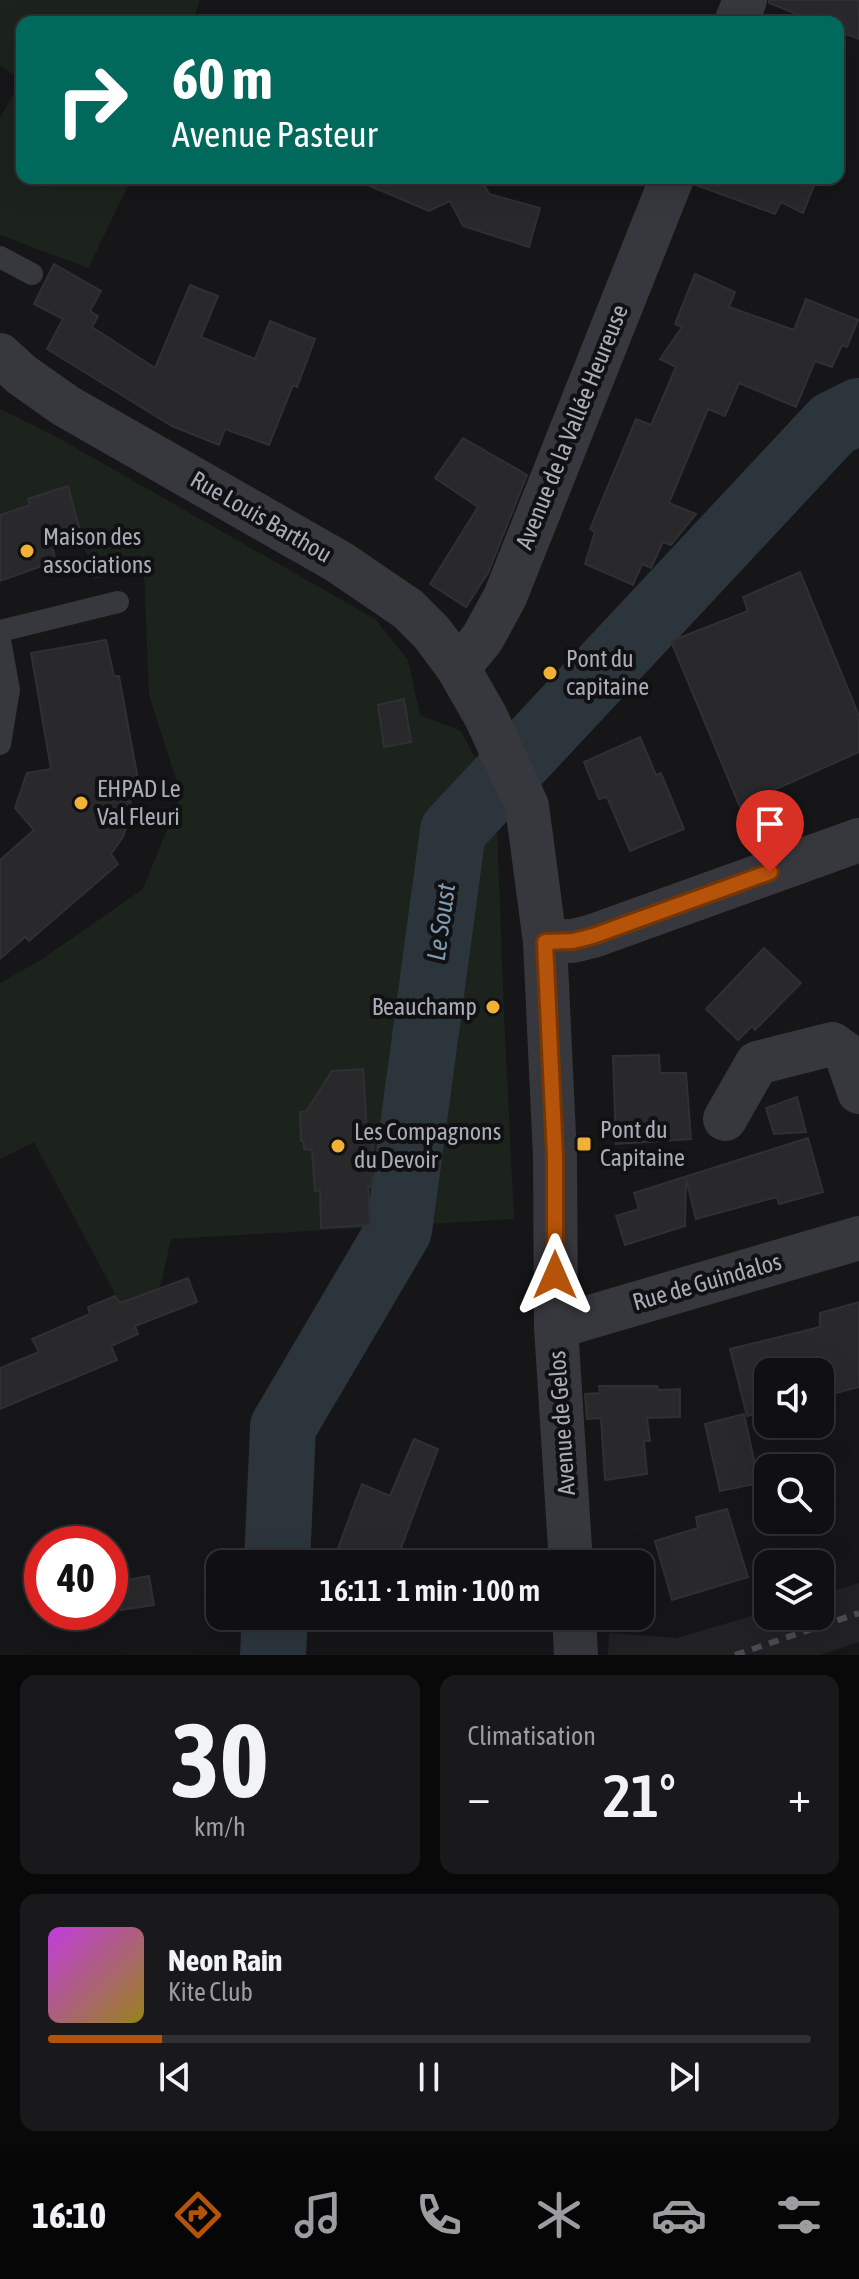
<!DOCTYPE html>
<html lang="fr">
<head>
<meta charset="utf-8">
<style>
	body { margin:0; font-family:"Asap Condensed",sans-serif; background:#19191b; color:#f1f3f6; height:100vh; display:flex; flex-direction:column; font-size:30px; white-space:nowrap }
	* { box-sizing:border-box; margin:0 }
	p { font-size:26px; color:#9c9d9f }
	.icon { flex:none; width:44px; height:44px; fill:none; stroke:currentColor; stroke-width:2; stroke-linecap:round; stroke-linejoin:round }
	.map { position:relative; height:1655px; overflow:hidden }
	.details { display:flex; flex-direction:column; gap:20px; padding:20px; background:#09090a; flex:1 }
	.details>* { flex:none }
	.guide { position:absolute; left:16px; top:16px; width:828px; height:168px; border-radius:16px; box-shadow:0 8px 32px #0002,0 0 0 2px #303032; background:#00695c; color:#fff; overflow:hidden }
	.controls { position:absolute; left:754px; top:1358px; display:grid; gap:16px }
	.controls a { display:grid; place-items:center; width:80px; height:80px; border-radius:16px; background:#101012; box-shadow:0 8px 32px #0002,0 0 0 2px #303032; font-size:40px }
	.speed { position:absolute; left:24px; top:1526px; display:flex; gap:16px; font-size:40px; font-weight:700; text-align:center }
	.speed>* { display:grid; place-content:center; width:104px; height:104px; border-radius:50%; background:#101012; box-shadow:0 8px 32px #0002,0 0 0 2px #303032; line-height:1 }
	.speed .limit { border:12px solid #d22; background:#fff; color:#111 }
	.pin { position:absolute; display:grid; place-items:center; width:68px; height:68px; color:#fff; margin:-82px -34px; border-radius:50% 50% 50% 0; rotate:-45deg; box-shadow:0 0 8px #0007 }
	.pin .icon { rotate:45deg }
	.me { position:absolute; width:88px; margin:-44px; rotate:0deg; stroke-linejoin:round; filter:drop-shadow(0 0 6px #0008) }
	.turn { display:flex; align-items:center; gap:28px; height:168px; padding:0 24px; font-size:36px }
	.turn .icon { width:104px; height:104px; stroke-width:2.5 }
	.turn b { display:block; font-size:56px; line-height:68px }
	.big { font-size:60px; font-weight:600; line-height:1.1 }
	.details .widget { flex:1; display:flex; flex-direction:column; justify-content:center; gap:12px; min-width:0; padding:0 28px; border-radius:16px; background:#19191b }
	.details .dial { align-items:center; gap:0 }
	.dial b { font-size:104px; line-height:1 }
	.song { display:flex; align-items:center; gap:24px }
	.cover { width:96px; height:96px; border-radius:12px; background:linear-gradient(135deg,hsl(290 70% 55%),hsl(50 70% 35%)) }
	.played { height:8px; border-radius:4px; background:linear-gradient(90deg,#b45309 15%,#303032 15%) }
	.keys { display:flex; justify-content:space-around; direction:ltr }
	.heat { display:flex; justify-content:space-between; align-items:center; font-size:44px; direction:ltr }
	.details .tiles { flex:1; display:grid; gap:20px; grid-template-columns:1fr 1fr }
	.widget:last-child { grid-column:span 2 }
	.trip { position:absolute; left:206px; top:1550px; width:448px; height:80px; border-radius:16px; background:#101012; box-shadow:0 8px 32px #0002,0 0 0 2px #303032; font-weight:600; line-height:80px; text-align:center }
	.tab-bar { display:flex; height:128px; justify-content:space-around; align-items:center; background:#060607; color:#9c9d9f }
	.tab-bar .icon { width:56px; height:56px }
	.tab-bar .selected { color:#b45309 }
	.tab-bar b { font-size:36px; color:#f1f3f6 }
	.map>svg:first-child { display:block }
	.built { fill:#222225 }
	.green { fill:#1c231d }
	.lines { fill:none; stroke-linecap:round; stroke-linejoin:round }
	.river { stroke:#2c353c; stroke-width:66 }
	.building { fill:#29292c; stroke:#303034; stroke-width:2 }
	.service { stroke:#37383d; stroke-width:22 }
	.minor { stroke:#37383d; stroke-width:44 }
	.tertiary { stroke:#37383d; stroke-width:44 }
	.rail { stroke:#4a4c52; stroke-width:6; stroke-dasharray:10 8; stroke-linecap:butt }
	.route-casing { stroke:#753606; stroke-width:20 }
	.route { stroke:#b45309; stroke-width:14 }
	.poi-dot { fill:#f2b134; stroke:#111113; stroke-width:3 }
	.labels { text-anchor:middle; stroke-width:8; stroke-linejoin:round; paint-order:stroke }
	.street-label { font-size:24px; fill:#a8adb8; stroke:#111113 }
	.poi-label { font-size:24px; fill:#a8adb8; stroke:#111113; text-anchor:start }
	.water-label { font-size:26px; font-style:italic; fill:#7f9bb3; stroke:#111113 }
</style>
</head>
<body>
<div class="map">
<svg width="859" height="1655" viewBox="0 0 859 1655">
	<rect width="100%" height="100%" fill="#161618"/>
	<path class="built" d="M859 1583V1642L820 1655H608L609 1633 677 1638 768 1611V1616H820V1595Z"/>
	<g class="green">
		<path d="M0 0H200L192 22H22V79L0 66Z"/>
		<path d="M22 79V178H132L88 268 0 235V118Z"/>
		<path d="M0 409 55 436 375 619 408 660 420 715 461 731 496 799 504 1016 514 1219 171 1239 160 1288 120 1303 34 1142 0 1159V983L41 960 143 889 181 795 149 695 144 569 94 579 68 486 29 499 30 505 0 515Z"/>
	</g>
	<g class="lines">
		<g class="river">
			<path d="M277 1564 283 1427 399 1230 453 831 833 424 859 411"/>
			<path d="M273 1655 275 1616"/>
		</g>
	</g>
	<g class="building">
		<path d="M769 0H859V39L838 31V22H817L769 3Z"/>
		<path d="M351 178H496L484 184 489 194 540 208 529 247 463 226 450 201 429 211Z"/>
		<path d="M696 178H817L803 213 781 202 775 214 696 185Z"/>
		<path d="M54 264 101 291 90 311 98 316 92 327 155 368 190 285 218 296 201 337 255 359 270 321 315 339 297 387 293 385 269 445 225 429 219 445 172 426 47 349 63 319 34 304Z"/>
		<path d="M695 274 735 292 729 307 794 330 806 299 858 320 847 347 842 345 832 367 815 361 796 407 739 383 725 416 708 409 669 503 696 514 671 545 663 542 651 568 642 564 633 585 585 564 595 532 590 529 636 419 651 425 676 367 660 359 682 327 675 324Z"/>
		<path d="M463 438 527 475 488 573 466 607 430 584 478 507 435 478Z"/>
		<path d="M68 486 80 531 51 542 56 561 0 581V515L30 505 28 499Z"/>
		<path d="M800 572 859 716V752L767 793 769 797 740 807 671 641 748 611 743 597Z"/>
		<path d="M106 640 114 676H119L141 796 131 798 128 821 123 837 111 854 118 864 29 941 25 937 0 959V860L34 830 15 808 27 773 51 769 31 653Z"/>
		<path d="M404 699 411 742 384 747 378 705Z"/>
		<path d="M640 737 656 775 661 773 684 829 630 851 607 797 599 799 584 762Z"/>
		<path d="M764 948 801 983 755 1030 752 1026 738 1040 706 1009Z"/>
		<path d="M659 1055 660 1073H686L691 1139 616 1144 613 1056Z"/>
		<path d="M363 1069 367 1133H372L374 1170H371L372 1186 368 1187 370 1225 321 1228 320 1190 315 1191 312 1150 304 1149V1142L301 1141 300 1112H306L332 1071Z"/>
		<path d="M797 1097 806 1132 774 1134 766 1108Z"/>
		<path d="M808 1138 823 1192 779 1204 777 1197 696 1219 686 1179 685 1226 625 1245 616 1216 639 1209 634 1193Z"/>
		<path d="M188 1278 197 1302 135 1326 138 1334 111 1346 117 1360 0 1409V1368L39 1352 32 1339 90 1314 88 1307 115 1296 120 1303Z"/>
		<path d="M859 1302V1387L820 1397V1372H768V1411L747 1416 730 1349 820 1327V1313Z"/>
		<path d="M599 1386H657L659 1390 680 1389V1417L647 1418 650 1441H644L647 1474 605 1480 601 1418 587 1419 585 1394 600 1393Z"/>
		<path d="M744 1414 759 1483 720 1491 705 1424Z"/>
		<path d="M414 1439 438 1449 395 1564H377L338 1548 362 1484 390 1496Z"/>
		<path d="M727 1509 748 1577 672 1600 655 1541 698 1528 696 1517Z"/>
		<path d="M149 1576 154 1605 121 1610 116 1582Z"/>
	</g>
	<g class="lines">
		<g class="service">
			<path d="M0 257 32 274"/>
			<path d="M0 631 118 602"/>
			<path d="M0 640 9 690 0 744"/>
		</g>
		<g class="minor">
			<path d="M725 1119 757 1063 832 1044 846 1054 859 1092"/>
			<path d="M556 1327 859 1238"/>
		</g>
		<g class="tertiary">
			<path d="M736 22 745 0"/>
			<path d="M0 355 22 375 66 406 339 562 408 609 432 633 458 668 486 717 527 806 545 942 555 1157 556 1327 571 1564"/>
			<path d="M458 668 482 639 505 597 672 178"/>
			<path d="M545 942 573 941 593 936 859 840"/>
			<path d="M574 1616 576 1655"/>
		</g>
		<path class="rail" d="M735 1655 859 1613"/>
	</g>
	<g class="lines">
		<defs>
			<path id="route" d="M555 1275V1157L545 942 573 941 593 936 770 872"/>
		</defs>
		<use href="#route" class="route-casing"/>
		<use href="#route" class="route"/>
	</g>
	<g class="poi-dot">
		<circle cx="27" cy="551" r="8"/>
		<circle cx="550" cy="673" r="8"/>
		<circle cx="81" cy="803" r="8"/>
		<circle cx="493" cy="1007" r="8"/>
		<rect x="576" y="1136" width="16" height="16" rx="4"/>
		<circle cx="338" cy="1146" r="8"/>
	</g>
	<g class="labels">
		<g class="street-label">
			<text transform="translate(572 427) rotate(-68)" y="8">Avenue de la Vallée Heureuse</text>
			<text transform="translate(261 517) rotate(30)" y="8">Rue Louis Barthou</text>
			<text transform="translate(707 1282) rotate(-16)" y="8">Rue de Guindalos</text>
			<text transform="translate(562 1423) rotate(-94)" y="8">Avenue de Gelos</text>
		</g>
		<g class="poi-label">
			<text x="43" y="545">Maison des<tspan x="43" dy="28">associations</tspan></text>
			<text x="566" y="667">Pont du<tspan x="566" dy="28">capitaine</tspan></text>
			<text x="97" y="797">EHPAD Le<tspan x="97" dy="28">Val Fleuri</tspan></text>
			<text x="477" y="1015" text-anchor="end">Beauchamp</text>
			<text x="600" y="1138">Pont du<tspan x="600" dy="28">Capitaine</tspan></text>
			<text x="354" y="1140">Les Compagnons<tspan x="354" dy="28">du Devoir</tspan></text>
		</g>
		<g class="water-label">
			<text transform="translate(441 922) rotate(-82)" y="9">Le Soust</text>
		</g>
	</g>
</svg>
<div class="controls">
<a><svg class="icon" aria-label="sound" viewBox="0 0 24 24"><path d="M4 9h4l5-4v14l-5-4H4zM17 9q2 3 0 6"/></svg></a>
<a><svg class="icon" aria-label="search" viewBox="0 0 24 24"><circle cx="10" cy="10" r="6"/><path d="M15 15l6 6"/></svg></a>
<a><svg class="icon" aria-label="layers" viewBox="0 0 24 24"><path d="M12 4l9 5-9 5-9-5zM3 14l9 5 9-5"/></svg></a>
</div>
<div class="speed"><div class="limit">40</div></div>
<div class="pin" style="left:770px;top:872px;background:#d93025"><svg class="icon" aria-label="arrive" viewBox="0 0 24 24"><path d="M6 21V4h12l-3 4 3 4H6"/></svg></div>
<svg class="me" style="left:555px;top:1275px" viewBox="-20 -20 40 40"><path d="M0-17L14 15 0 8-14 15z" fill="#b45309" stroke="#fff" stroke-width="4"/></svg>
<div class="trip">16:11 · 1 min · 100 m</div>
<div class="guide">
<div class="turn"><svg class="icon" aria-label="right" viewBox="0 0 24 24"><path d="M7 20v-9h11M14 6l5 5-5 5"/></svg><div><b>60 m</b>Avenue Pasteur</div></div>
</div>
</div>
<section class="details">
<div class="tiles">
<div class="widget dial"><b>30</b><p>km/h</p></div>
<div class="widget"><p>Climatisation</p>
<div class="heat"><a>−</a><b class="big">21°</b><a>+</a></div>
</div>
<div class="widget">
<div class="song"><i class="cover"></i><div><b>Neon Rain</b><p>Kite Club</p></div></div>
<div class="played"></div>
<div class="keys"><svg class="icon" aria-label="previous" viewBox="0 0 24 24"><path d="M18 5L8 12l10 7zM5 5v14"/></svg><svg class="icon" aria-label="pause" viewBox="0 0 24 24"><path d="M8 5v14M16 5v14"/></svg><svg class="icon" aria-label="next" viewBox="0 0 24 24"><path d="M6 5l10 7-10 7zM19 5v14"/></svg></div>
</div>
</div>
</section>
<nav class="tab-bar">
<b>16:10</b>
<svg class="icon selected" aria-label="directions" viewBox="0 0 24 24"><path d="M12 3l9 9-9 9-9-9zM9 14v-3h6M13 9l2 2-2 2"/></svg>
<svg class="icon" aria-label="music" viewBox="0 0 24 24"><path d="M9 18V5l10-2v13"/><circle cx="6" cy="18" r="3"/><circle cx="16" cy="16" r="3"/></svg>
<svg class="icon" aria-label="phone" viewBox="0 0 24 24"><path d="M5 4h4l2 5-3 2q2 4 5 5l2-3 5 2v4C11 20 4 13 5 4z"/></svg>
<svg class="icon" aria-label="climate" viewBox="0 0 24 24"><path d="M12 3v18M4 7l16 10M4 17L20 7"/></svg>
<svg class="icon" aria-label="car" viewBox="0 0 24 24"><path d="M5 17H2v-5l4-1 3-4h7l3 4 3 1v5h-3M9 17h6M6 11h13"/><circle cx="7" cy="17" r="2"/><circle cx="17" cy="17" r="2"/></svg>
<svg class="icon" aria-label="filters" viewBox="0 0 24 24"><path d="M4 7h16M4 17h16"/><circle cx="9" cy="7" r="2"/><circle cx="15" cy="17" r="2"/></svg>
</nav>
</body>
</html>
